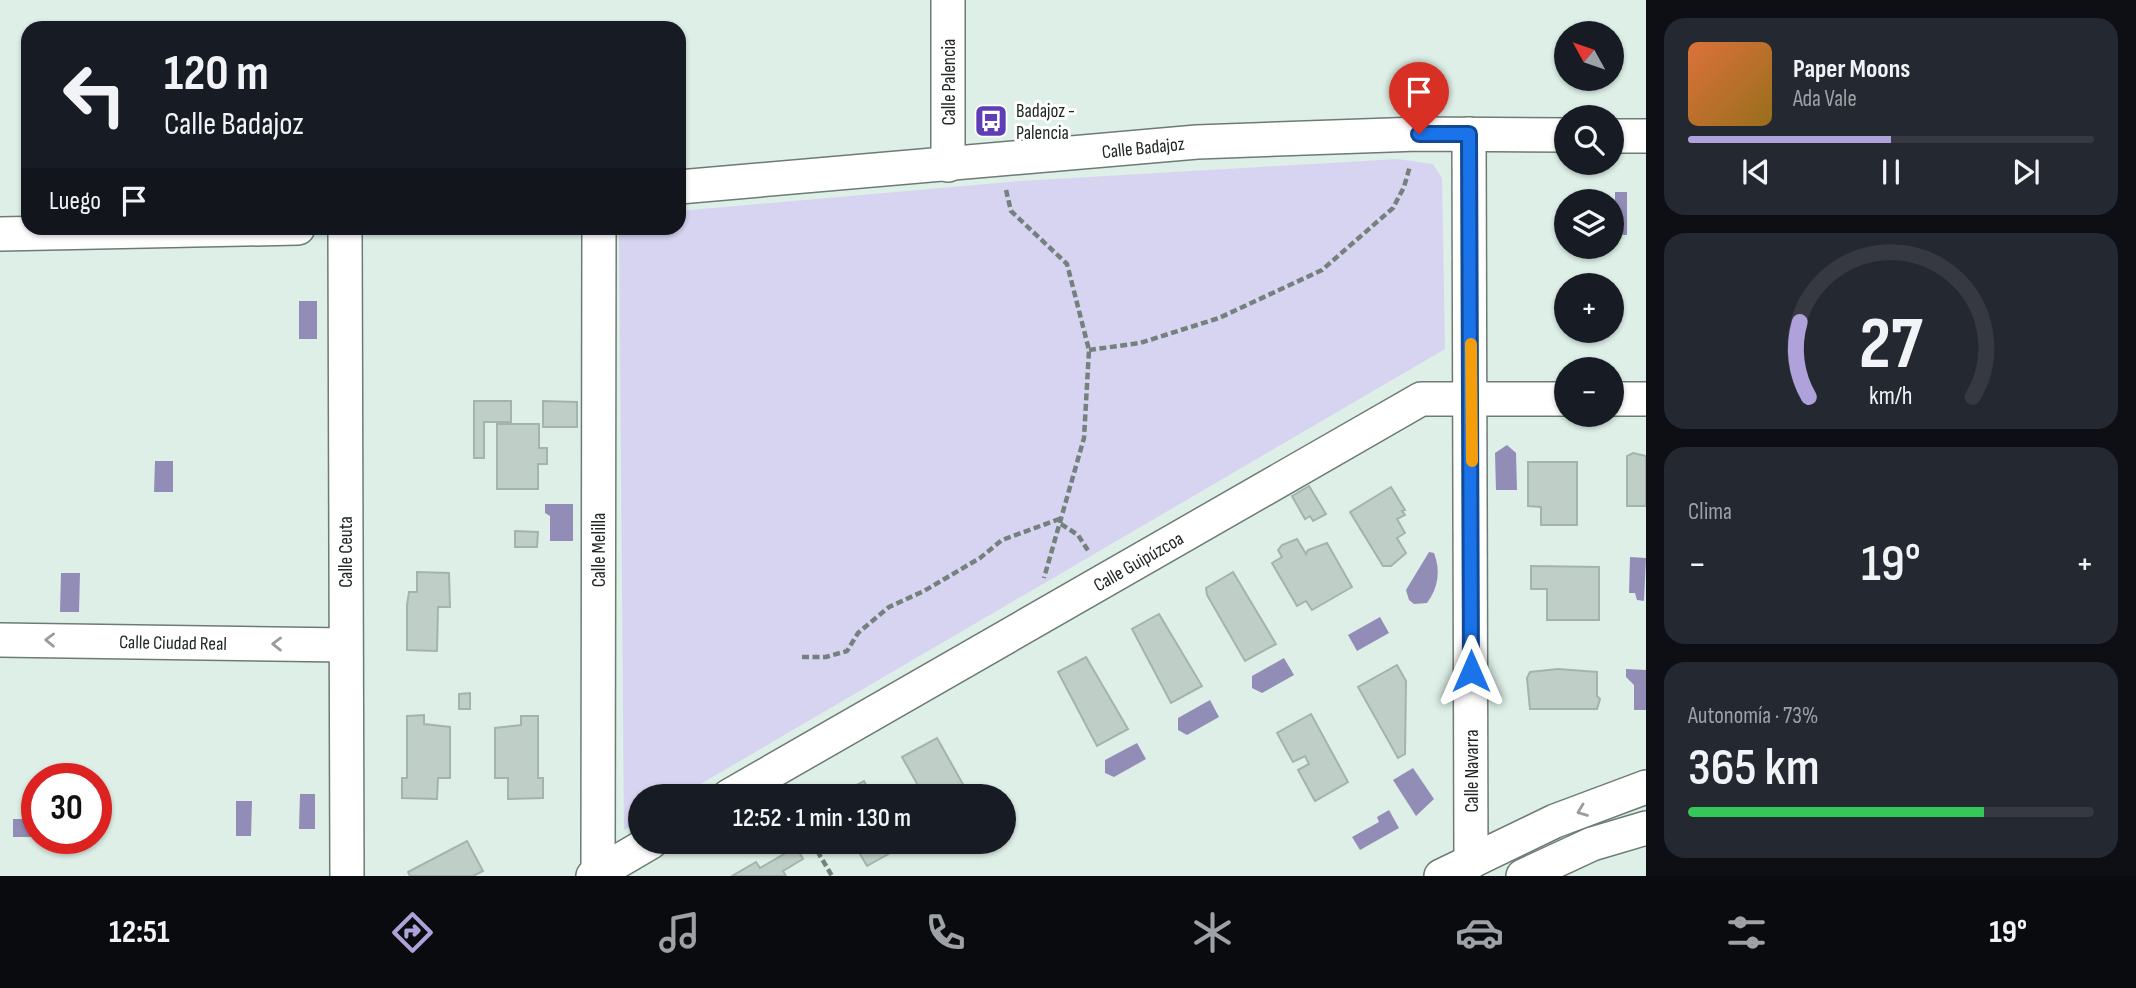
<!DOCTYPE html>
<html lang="es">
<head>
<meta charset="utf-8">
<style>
	body { margin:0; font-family:"Sofia Sans Condensed",sans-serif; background:#242831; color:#f1f3f6; height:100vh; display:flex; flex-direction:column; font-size:26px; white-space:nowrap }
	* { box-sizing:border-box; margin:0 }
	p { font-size:23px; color:#9ea1a6 }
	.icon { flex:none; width:38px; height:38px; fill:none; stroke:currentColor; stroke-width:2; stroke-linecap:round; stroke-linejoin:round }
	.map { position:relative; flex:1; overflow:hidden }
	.details { display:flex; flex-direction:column; gap:18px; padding:18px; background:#0d0f14; width:490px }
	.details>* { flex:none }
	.banner { position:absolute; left:21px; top:21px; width:665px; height:214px; border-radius:21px; box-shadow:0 2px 5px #0004; background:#171b24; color:#f1f3f6; overflow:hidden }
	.needle { width:46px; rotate:310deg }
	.controls { position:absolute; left:1554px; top:21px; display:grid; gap:14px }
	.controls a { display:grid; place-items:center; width:70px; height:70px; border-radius:50%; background:#171b24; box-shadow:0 2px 5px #0004; font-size:35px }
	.speed { position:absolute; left:21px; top:763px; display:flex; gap:14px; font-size:35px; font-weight:700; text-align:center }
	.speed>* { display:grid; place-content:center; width:91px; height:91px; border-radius:50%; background:#171b24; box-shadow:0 2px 5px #0004; line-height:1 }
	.speed .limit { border:10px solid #d22; background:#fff; color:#111 }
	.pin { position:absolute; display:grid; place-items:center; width:60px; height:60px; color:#fff; margin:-72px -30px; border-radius:50% 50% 50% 0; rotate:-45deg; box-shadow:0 0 7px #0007 }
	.pin .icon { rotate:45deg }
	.me { position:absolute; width:77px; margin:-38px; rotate:0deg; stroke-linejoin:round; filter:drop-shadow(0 0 5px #0008) }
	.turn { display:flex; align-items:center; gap:24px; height:147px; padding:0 28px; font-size:32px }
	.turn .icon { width:91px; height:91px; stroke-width:2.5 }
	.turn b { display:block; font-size:49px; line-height:60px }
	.then { display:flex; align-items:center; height:66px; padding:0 28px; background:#0003; gap:14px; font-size:26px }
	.big { font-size:52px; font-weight:600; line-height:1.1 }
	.details .widget { flex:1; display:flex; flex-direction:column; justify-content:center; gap:10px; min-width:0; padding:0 24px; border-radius:21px; background:#242831 }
	.details .dial { align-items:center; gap:0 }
	.dial svg { height:182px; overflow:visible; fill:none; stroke:#363941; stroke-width:7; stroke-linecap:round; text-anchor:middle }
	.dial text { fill:#f1f3f6; stroke:none }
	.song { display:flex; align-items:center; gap:21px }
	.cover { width:84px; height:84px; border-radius:10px; background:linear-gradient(135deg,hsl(20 70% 55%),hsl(40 70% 35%)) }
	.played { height:7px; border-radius:4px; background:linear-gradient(90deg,#afa1d9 50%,#363941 50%) }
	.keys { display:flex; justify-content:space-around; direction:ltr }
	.heat { display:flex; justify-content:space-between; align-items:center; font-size:38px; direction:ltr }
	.charge { height:10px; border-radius:5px; background:linear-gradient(90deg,#34c759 73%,#363941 0) }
	.trip { position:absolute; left:628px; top:784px; width:388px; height:70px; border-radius:35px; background:#171b24; box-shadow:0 2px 5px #0004; font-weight:600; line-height:70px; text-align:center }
	.dock { display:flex; height:112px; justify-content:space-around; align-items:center; background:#090b0e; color:#9ea1a6 }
	.dock .icon { width:49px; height:49px }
	.dock .on { color:#afa1d9 }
	.dock b { font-size:32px; color:#f1f3f6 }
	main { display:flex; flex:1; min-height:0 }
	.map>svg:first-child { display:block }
	.green { fill:#d7d4f2 }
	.water { fill:#928db7 }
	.building { fill:#bfcfc8; stroke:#a3b4ac; stroke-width:2 }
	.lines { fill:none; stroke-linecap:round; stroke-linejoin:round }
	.minor-casing { stroke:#6c7b74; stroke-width:36 }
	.path { stroke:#75817c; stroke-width:4.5; stroke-dasharray:7 3.5; stroke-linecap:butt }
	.minor { stroke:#fff; stroke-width:33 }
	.oneway { stroke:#9b9d9c }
	.route-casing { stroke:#114b97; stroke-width:18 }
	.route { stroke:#1a73e8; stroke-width:12 }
	.slow { stroke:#f59e0b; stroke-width:12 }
	.labels { text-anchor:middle; stroke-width:6; stroke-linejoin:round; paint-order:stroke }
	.street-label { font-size:19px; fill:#202623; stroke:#fff }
	.poi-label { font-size:19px; fill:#202623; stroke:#fff; text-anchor:start }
</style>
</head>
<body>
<main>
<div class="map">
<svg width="1646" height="876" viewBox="0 0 1646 876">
	<rect width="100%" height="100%" fill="#ddefe7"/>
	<path class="green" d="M1397 159 1433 164 1442 178 1445 349 680 796H640V820L624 830 619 231 623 228H679V211L1021 181Z"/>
	<g class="water">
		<rect x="1615" y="192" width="12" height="43"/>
		<rect x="299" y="301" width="18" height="38"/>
		<path d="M1507 445 1516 453 1517 490H1496L1495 453Z"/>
		<path d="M155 461H173V492H154Z"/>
		<path d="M545 504H573V541H550V516L545 513Z"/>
		<path d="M1429 552 1434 553C1441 571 1438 588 1427 603L1414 604 1409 600 1406 590Z"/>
		<path d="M1630 557 1646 558 1644 601 1637 600 1635 593H1629Z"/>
		<path d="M61 573H80L79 612H60Z"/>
		<path d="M1380 617 1389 633 1357 651 1348 635Z"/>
		<path d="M1284 658 1294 675 1262 693 1252 688V676Z"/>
		<path d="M1626 669 1646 670V710H1634V685L1626 677Z"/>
		<path d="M1210 700 1219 717 1187 735 1178 730V718Z"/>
		<path d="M1137 743 1146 759 1114 777 1105 773V760Z"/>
		<path d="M1413 768 1434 799 1416 816 1393 780Z"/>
		<path d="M300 794H315V829H299Z"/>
		<path d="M236 801H252L251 836H236Z"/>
		<path d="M1389 810 1399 828 1360 850 1352 837 1379 822 1377 817Z"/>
		<rect x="13" y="819" width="24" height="18"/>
	</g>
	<g class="building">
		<path d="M474 401H511V422H484V458H474Z"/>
		<path d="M543 401 577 402V427H543Z"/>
		<path d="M497 424H539V448H547V464H538V489H497Z"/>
		<path d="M1633 453 1646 456V506H1627V456Z"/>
		<path d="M1528 462H1577V525H1541V507L1528 506Z"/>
		<path d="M1309 486 1326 514 1313 521 1310 516 1305 519 1292 496Z"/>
		<path d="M1391 487 1405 510 1402 511 1405 515 1397 519 1405 533 1397 538 1406 553 1391 566H1383L1350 512Z"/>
		<path d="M515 531 538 532 537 547H515Z"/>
		<path d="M1297 539 1306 554 1308 550 1327 543 1352 587 1312 610 1306 601 1297 606 1272 563 1282 557 1278 550 1282 545Z"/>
		<path d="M1531 566 1599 567V620H1547V589H1531Z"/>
		<path d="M417 572 449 573 450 607H438L437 651 407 650V605L409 592H417Z"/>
		<path d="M1233 572 1276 644 1245 661 1207 595 1206 588Z"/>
		<path d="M1159 614 1202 686 1171 703 1132 629Z"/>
		<path d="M1086 657 1128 729 1097 746 1058 672Z"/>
		<path d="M1397 665 1406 681 1405 754 1398 758 1358 687Z"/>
		<path d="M1558 669 1597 672V696L1600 699 1597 709H1530L1527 678 1530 672Z"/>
		<path d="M470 693V709H459V694Z"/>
		<path d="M1311 714 1348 782 1315 801 1298 770 1309 764 1305 756 1293 762 1277 733Z"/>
		<path d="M424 715V724L450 727V778H438L437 799 402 798V778H407V716Z"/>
		<path d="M521 716H538V778H543V798L508 799V778H495V728L521 725Z"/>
		<path d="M937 738 964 786 970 796H924L902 757Z"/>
		<path d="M864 781 872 796H836L847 790Z"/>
		<path d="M467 841 483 871 473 876H410L408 872Z"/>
		<path d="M853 842H898L901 847 867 866Z"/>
		<path d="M796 847 803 859 783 871 786 876H732L756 862 760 868Z"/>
	</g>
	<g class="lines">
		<defs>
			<g id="minor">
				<path d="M948 0V165"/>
				<path d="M1469 134 1471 862"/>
				<path d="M1612 136H1646"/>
				<path d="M679 187 1197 142 1418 134 1566 135"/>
				<path d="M345 228 347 876"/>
				<path d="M0 234 298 228"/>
				<path d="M1612 399H1646"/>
				<path d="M0 640 345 645"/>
				<path d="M729 796 1421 399H1566"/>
				<path d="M598 873 599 228"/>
				<path d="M593 876 651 842"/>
				<path d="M1441 876 1555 821 1646 787"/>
				<path d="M1523 876 1592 844 1646 828"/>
			</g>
		</defs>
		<use href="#minor" class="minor-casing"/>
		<g class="path">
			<path d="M1006 190 1011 211 1067 264 1089 350 1084 438 1044 578"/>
			<path d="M1089 350 1140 343 1219 318 1322 270 1393 208 1404 187 1410 166"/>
			<path d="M1061 524 1078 535 1089 552"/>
			<path d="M802 657H826L847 651 858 633 889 607 924 591 980 558 1002 540 1062 518"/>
			<path d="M812 842 832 876"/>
		</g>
		<use href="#minor" class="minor"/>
	</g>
	<defs><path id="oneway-chevron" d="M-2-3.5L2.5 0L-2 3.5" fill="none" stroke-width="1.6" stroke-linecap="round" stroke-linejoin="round" transform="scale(1.75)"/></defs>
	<g class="oneway">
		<use href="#oneway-chevron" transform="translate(50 640) rotate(-179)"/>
		<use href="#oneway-chevron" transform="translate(277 644) rotate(-179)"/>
		<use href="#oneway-chevron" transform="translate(1582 811) rotate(159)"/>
	</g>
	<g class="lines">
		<defs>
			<path id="route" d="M1419 134H1469L1471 671"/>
		</defs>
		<use href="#route" class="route-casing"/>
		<use href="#route" class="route"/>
		<path class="slow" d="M1471 344 1472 461"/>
	</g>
	<defs>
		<symbol id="bus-square" viewBox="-11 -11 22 22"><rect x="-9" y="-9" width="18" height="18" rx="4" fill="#5e3db6" stroke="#fff"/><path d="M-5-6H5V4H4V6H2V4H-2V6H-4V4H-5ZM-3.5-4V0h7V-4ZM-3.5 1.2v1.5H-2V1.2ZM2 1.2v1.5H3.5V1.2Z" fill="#fff"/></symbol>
	</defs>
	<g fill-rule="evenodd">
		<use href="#bus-square" x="972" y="102" width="38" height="38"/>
	</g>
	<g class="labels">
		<g class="street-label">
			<text transform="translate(948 82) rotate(-90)" y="7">Calle Palencia</text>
			<text transform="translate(1143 147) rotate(-6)" y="7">Calle Badajoz</text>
			<text transform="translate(598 550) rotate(-90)" y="7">Calle Melilla</text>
			<text transform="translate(345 552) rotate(-90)" y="7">Calle Ceuta</text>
			<text transform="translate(1138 561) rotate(-30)" y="7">Calle Guipúzcoa</text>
			<text transform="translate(173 642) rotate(1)" y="7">Calle Ciudad Real</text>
			<text transform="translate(1471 771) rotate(-90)" y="7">Calle Navarra</text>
		</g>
		<g class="poi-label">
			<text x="1016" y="117">Badajoz -<tspan x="1016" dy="22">Palencia</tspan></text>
		</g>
	</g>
</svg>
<div class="controls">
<a><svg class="needle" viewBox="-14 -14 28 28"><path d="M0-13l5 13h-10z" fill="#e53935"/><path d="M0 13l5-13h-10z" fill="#9ea1a6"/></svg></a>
<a><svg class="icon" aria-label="search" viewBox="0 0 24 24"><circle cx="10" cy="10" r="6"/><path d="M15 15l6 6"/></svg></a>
<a><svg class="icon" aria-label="layers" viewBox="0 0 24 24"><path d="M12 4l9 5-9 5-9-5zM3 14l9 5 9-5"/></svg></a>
<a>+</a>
<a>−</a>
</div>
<div class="speed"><div class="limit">30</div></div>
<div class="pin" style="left:1419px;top:134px;background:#d93025"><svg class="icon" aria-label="arrive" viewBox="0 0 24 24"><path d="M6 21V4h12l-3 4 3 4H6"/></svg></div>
<svg class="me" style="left:1471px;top:671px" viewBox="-20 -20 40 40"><path d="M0-17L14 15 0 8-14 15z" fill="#1a73e8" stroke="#fff" stroke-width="4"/></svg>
<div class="trip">12:52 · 1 min · 130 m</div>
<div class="banner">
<div class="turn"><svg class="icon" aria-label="left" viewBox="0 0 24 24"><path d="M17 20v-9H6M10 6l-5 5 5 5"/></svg><div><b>120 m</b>Calle Badajoz</div></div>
<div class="then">Luego<svg class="icon" aria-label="arrive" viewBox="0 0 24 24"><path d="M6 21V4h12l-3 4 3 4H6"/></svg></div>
</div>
</div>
<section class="details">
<div class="widget">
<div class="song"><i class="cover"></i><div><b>Paper Moons</b><p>Ada Vale</p></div></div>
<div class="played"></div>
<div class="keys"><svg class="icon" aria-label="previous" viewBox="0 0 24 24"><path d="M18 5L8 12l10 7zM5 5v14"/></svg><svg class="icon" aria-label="pause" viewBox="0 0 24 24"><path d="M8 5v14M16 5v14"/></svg><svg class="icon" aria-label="next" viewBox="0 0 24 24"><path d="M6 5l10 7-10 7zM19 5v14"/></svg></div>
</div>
<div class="widget dial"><svg viewBox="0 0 100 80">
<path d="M14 69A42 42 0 1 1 86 69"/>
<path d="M14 69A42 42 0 0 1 10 36" stroke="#afa1d9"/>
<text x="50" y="56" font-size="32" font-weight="700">27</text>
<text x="50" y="72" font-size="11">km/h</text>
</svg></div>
<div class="widget"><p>Clima</p>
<div class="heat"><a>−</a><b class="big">19°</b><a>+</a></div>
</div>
<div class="widget"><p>Autonomía · 73%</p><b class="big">365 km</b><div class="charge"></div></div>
</section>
</main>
<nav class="dock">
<b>12:51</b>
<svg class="icon on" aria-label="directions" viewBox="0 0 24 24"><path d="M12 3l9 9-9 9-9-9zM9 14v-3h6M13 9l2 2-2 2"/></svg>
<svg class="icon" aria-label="music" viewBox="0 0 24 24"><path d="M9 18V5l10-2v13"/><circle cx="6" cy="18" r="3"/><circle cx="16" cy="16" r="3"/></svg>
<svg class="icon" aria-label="phone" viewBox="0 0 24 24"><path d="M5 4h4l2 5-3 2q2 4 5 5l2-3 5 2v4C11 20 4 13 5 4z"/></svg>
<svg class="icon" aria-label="climate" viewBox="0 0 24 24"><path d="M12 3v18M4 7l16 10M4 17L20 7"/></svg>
<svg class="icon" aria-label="car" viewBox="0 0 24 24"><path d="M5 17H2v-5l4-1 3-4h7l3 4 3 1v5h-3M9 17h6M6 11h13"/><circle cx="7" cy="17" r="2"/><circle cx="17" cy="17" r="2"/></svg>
<svg class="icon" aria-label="filters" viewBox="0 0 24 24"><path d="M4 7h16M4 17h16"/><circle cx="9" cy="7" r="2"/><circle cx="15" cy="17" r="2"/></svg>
<b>19°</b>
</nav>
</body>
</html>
